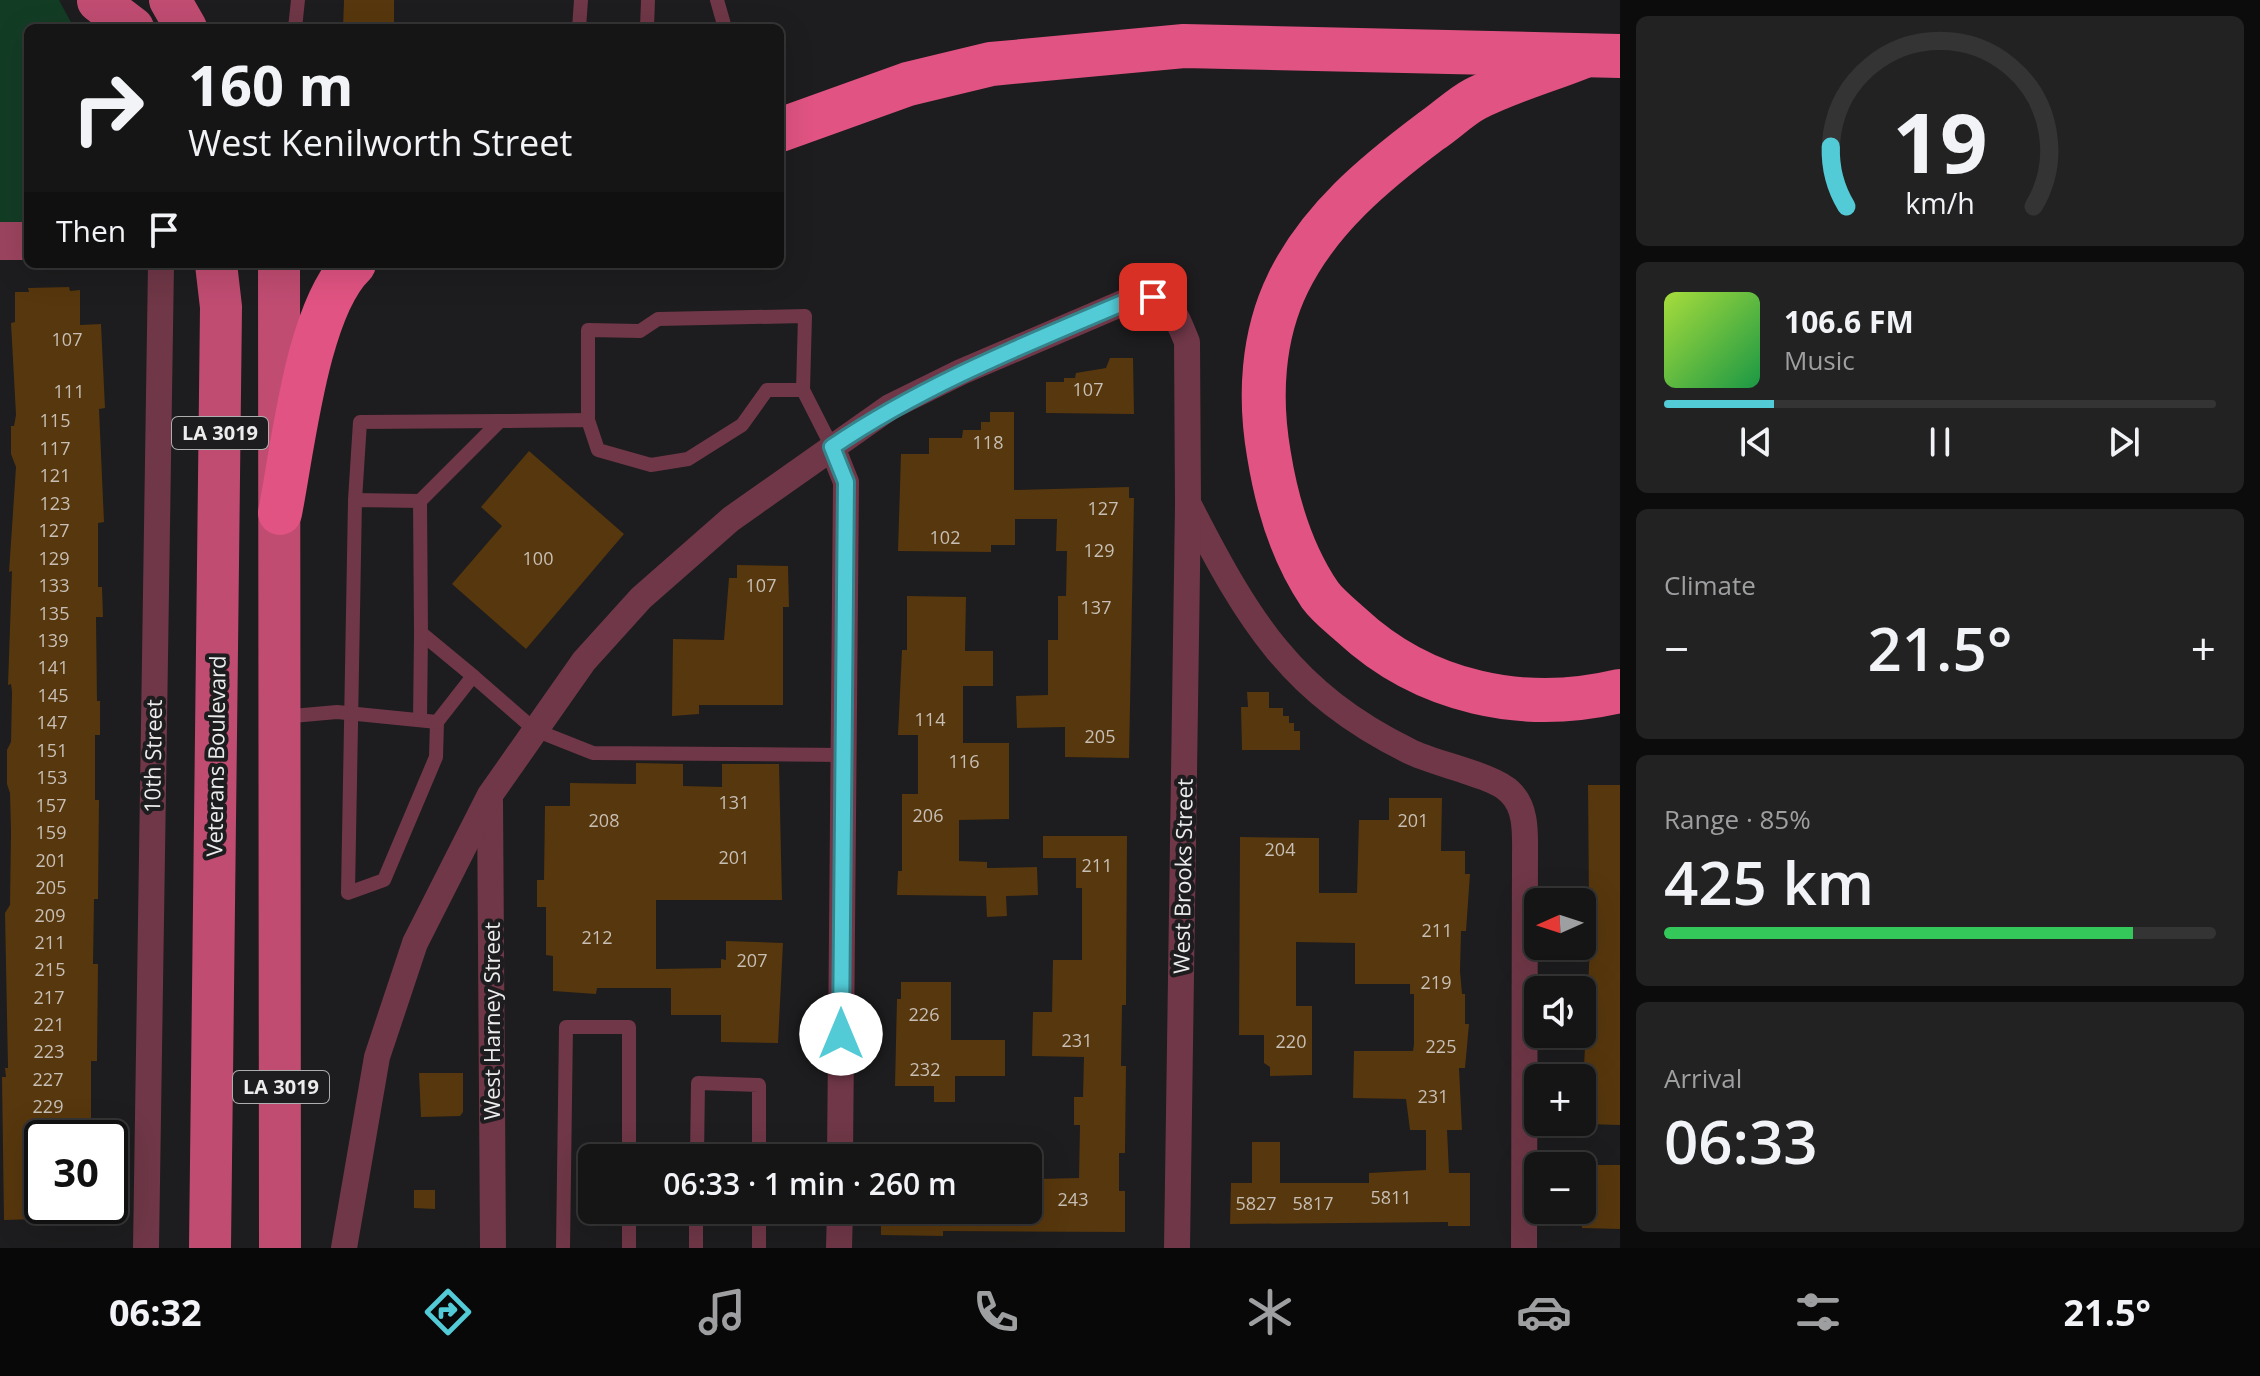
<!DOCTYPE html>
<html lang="en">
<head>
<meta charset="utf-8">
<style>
	body { margin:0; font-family:"Open Sans",sans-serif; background:#232223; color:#f1f3f6; height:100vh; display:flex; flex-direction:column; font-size:30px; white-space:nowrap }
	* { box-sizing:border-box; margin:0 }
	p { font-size:26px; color:#9e9fa1 }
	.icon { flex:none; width:44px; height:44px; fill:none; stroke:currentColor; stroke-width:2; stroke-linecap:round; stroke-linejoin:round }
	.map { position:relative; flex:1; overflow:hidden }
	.panel { display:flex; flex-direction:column; gap:16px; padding:16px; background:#0c0c0c; width:640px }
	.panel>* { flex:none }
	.top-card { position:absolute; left:24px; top:24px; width:760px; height:244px; border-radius:12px; box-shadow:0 8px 32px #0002,0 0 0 2px #353435; background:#161516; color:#f1f3f6; overflow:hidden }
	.needle { width:52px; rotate:267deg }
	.tools { position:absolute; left:1524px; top:888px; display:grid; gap:16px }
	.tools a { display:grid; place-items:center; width:72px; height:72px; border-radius:12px; background:#161516; box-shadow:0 8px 32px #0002,0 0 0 2px #353435; font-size:40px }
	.speed { position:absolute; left:24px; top:1120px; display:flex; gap:16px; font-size:40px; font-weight:700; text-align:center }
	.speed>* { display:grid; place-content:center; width:104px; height:104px; border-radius:50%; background:#161516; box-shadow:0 8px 32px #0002,0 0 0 2px #353435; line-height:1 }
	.speed .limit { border:4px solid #111; border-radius:12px; background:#fff; color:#111 }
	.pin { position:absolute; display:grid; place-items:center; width:68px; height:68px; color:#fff; margin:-34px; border-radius:16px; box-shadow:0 4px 12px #0006 }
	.me { position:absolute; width:88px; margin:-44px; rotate:0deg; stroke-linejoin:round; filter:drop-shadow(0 0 6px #0008) }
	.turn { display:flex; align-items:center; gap:28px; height:168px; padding:0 32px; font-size:36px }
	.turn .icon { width:104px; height:104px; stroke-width:2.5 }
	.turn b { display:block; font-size:56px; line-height:68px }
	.then { display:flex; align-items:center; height:76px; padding:0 32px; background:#0003; gap:16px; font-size:30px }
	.big { font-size:60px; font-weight:600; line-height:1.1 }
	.panel .card { flex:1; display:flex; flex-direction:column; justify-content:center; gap:12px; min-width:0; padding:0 28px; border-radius:12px; background:#232223 }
	.panel .dial { align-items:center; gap:0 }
	.dial svg { height:208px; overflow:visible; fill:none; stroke:#353435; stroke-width:7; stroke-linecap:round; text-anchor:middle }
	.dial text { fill:#f1f3f6; stroke:none }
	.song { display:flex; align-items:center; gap:24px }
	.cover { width:96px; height:96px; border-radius:12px; background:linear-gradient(135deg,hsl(80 70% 55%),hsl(140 70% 35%)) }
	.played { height:8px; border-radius:4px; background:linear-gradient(90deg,#52cbd7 20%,#353435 20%) }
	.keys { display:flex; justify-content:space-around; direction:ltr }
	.heat { display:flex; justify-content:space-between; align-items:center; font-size:44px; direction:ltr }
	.charge { height:12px; border-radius:6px; background:linear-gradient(90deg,#34c759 85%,#353435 0) }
	.trip { position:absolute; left:578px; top:1144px; width:464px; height:80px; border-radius:12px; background:#161516; box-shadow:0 8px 32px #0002,0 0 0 2px #353435; font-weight:600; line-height:80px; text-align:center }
	.tabs { display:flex; height:128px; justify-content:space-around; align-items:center; background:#090809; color:#9e9fa1 }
	.tabs .icon { width:56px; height:56px }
	.tabs .current { color:#52cbd7 }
	.tabs b { font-size:36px; color:#f1f3f6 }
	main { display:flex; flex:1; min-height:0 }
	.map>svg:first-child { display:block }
	.green { fill:#133c25 }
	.building { fill:#57370d }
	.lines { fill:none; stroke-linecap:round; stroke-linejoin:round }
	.lane { stroke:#6f3747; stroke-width:14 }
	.street { stroke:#6f3747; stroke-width:26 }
	.secondary { stroke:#9c445f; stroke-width:38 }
	.primary { stroke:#c04c72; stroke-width:42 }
	.highway { stroke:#e05382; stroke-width:44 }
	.route-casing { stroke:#35848c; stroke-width:20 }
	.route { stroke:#52cbd7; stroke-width:14 }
	.labels { text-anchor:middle; stroke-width:8; stroke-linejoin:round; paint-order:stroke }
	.number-label { font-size:18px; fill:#c7bfb5 }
	.shield { fill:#1d1c1e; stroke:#aeaeaf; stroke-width:2 }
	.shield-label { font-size:20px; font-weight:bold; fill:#ececed }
	.street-label { font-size:22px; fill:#ececed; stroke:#1d1c1e }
</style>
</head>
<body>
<main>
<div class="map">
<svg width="1620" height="1248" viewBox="0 0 1620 1248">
	<rect width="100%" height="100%" fill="#1d1c1e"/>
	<path class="green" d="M0 0H59L74 28H28V228L0 227Z"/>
	<g class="building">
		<path d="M344 0H394V28H343Z"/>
		<path d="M69 287 70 291 80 290V325L101 324 105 408 99 409 104 522 98 523V587H102L103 617H96L97 701H100V735H95V800H99L98 899H94L93 964H98L97 1061H91V1138H42V1219L4 1220 2 1077H6L5 1068H8L5 913 10 905 11 831 10 793 7 784V750L11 742 12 692 11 684 8 685 12 571 9 572 16 467 11 454V426H14L16 415 11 323 15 322V292H29L28 288Z"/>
		<path d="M1110 358H1133L1134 414 1046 413V382H1064V378H1075L1076 373 1106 368Z"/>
		<path d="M990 412H1014V490L1129 487V498H1134L1129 758 1065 757V727L1017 728 1016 696 1048 695V640H1058V596H1066L1067 551H1056L1057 519H1015V545H991V552L898 551 901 454H929V438H962L963 430H981V422H990Z"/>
		<path d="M529 451 624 534 526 649 452 584 502 526 481 507Z"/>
		<path d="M737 565 788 566 789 607H783V705H699V714L672 716 673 639 724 640 729 578H737Z"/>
		<path d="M907 596 966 597 965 651H993V686H963V743H1009V819L959 820V861L987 862V868L1037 867 1038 895 1006 896 1007 916 987 917 986 896 897 895 898 871H902V794H918V735H898L902 650H907Z"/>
		<path d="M1247 692H1269V708H1283V716H1289V723H1294V731H1300V750H1242L1241 707H1248Z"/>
		<path d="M636 763 683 764V786L722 787V764H779L782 900H656V969L721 968V959L726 960V941L783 943 778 1043 721 1042V1015H671V988H597L596 994 553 991V956L546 955V907H537V880H544L545 806H570V783L636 784Z"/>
		<path d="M1588 785H1620V1125L1584 1124 1582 1108 1592 906H1589Z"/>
		<path d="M1389 798H1442L1441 851H1465V874H1470L1466 931H1461L1460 971 1462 994H1465V1024H1469L1465 1068H1459L1462 1130H1447L1449 1173H1470V1226H1448V1222L1230 1224 1231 1183H1252V1142H1280V1183H1369V1173L1426 1170V1130H1410L1406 1099 1353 1098 1354 1051H1413L1414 1044V994H1410V984H1355V943L1296 942V1006H1312V1075L1270 1076V1067L1264 1063V1035H1239L1240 837 1319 838V893H1357L1359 820H1389Z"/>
		<path d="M1043 836H1127L1126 1005H1122L1121 1066H1126L1125 1153H1119V1191H1125V1232L943 1231V1236L881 1235V1216H892V1210H1028V1198H1038L1037 1179 1079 1178 1080 1125H1074V1097H1083L1084 1057 1032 1056 1033 1012H1052L1053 960H1082V888H1076V858H1043Z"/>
		<path d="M901 982H951V1040H1005V1076H955V1102H934V1086H895L897 999H901Z"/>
		<path d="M419 1073H463V1112L460 1116 421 1117Z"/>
		<path d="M1582 1165H1620V1229L1582 1228Z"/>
		<path d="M414 1190H435V1209L414 1208Z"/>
	</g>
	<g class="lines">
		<g class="lane">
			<path d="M717 0 725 28"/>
			<path d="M295 28 298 0"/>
			<path d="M579 28 581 0"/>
			<path d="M647 28 648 0"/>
			<path d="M588 420V330L640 331 658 319 805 316 803 390"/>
			<path d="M355 500 360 422 500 421"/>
			<path d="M420 501 355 500 348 893 384 880 436 757 437 722"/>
			<path d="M473 676 421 633 420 501 500 421 588 420 598 450 651 465 688 459 742 425 767 390H803L832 447"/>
			<path d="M281 717 337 712 437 722 473 676 535 730 593 753 843 755"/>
			<path d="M420 720 421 633"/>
			<path d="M697 1158 698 1083 759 1085V1158"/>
			<path d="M563 1248 566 1027H629V1158"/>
			<path d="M629 1248V1210"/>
			<path d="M696 1248V1210"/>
			<path d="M759 1248V1210"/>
		</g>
		<g class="street">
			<path d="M832 447 846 482 840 1158"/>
			<path d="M1190 507C1248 620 1291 693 1409 751 1434 764 1494 775 1510 792 1527 808 1525 834 1525 855L1524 1248"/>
			<path d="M490 798 493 1248"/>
			<path d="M146 1248 161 264"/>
			<path d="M344 1248 377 1057 415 943 490 795 584 661 641 598 731 519 890 407 961 372 1132 299C1170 295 1174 310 1187 342L1188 504 1177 1248"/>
			<path d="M839 1248 840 1210"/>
		</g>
		<path class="secondary" d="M0 241H28"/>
		<g class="primary">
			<path d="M170 0 186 28"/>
			<path d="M98 1 133 28"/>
			<path d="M279 264 280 1248"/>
			<path d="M210 1248 221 307 216 264"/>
		</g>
		<g class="highway">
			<path d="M1582 57C1547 71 1508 82 1475 99 1460 107 1446 121 1431 131 1375 173 1319 219 1288 283 1262 336 1259 398 1269 455 1277 504 1292 554 1320 595 1328 606 1341 616 1351 625 1424 693 1524 714 1620 691"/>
			<path d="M780 130 908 84 991 64 1184 46 1620 56"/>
			<path d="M280 513C293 448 307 309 354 264"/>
		</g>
	</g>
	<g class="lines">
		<defs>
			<path id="route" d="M841 1034 846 482 832 447C926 383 1029 343 1132 299L1153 297"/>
		</defs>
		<use href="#route" class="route-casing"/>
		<use href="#route" class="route"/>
	</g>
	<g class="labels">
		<g class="number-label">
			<text x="67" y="346">107</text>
			<text x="1088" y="396">107</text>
			<text x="69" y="398">111</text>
			<text x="55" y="427">115</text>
			<text x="988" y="449">118</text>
			<text x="55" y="455">117</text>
			<text x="55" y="482">121</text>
			<text x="55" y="510">123</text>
			<text x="1103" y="515">127</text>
			<text x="54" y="537">127</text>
			<text x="945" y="544">102</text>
			<text x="1099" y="557">129</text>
			<text x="54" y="565">129</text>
			<text x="538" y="565">100</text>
			<text x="54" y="592">133</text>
			<text x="761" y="592">107</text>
			<text x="1096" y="614">137</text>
			<text x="54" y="620">135</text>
			<text x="53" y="647">139</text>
			<text x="53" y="674">141</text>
			<text x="53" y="702">145</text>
			<text x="930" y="726">114</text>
			<text x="52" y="729">147</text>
			<text x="1100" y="743">205</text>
			<text x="52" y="757">151</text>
			<text x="964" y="768">116</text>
			<text x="52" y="784">153</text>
			<text x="734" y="809">131</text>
			<text x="51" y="812">157</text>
			<text x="928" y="822">206</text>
			<text x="604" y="827">208</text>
			<text x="1413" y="827">201</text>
			<text x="51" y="839">159</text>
			<text x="1280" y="856">204</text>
			<text x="734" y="864">201</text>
			<text x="51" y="867">201</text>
			<text x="1097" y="872">211</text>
			<text x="51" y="894">205</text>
			<text x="50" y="922">209</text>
			<text x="1437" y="937">211</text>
			<text x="597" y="944">212</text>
			<text x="50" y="949">211</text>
			<text x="752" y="967">207</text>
			<text x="50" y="976">215</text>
			<text x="1436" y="989">219</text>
			<text x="49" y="1004">217</text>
			<text x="924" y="1021">226</text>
			<text x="49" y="1031">221</text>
			<text x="1077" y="1047">231</text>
			<text x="1291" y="1048">220</text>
			<text x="1441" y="1053">225</text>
			<text x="49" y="1058">223</text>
			<text x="925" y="1076">232</text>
			<text x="48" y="1086">227</text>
			<text x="1433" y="1103">231</text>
			<text x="48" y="1113">229</text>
			<text x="1391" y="1204">5811</text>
			<text x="1073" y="1206">243</text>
			<text x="1256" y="1210">5827</text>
			<text x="1313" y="1210">5817</text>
		</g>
		<g class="shield">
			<rect x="172" y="417" width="96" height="32" rx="6"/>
			<rect x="233" y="1071" width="96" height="32" rx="6"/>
		</g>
		<g class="shield-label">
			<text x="220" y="440">LA 3019</text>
			<text x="281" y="1094">LA 3019</text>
		</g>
		<g class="street-label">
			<text transform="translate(153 756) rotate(-89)" y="8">10th Street</text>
			<text transform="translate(216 756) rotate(-89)" y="8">Veterans Boulevard</text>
			<text transform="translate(1183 876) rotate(-89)" y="8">West Brooks Street</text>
			<text transform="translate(492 1021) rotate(-90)" y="8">West Harney Street</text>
		</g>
	</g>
</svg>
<div class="tools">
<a><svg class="needle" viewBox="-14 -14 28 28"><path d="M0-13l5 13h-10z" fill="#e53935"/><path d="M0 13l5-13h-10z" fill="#9e9fa1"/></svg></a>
<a><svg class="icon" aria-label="sound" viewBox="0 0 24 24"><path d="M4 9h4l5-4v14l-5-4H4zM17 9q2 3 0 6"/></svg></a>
<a>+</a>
<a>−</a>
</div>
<div class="speed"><div class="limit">30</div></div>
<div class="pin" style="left:1153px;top:297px;background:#d93025"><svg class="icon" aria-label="arrive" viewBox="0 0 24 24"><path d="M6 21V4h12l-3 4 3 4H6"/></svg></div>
<svg class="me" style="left:841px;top:1034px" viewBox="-20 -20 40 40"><circle r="19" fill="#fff"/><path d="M0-13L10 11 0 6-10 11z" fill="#52cbd7"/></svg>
<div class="trip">06:33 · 1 min · 260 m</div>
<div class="top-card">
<div class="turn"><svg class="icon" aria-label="right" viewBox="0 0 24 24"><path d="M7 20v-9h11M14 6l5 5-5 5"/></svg><div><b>160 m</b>West Kenilworth Street</div></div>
<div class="then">Then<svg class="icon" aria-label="arrive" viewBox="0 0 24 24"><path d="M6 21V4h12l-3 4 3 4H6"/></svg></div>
</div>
</div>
<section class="panel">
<div class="card dial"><svg viewBox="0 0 100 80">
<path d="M14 69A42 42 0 1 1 86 69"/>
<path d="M14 69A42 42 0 0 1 8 46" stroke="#52cbd7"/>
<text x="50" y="56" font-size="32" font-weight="700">19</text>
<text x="50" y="72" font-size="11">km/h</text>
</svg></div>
<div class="card">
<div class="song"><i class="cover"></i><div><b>106.6 FM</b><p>Music</p></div></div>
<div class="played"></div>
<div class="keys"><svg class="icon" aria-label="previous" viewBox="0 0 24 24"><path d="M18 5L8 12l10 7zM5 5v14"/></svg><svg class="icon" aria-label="pause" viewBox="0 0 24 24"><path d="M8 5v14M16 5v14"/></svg><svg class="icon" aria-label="next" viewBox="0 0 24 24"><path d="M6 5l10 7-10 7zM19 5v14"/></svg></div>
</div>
<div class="card"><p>Climate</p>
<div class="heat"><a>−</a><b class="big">21.5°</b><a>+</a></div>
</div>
<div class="card"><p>Range · 85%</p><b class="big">425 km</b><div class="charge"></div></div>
<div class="card"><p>Arrival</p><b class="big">06:33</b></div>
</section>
</main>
<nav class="tabs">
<b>06:32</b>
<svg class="icon current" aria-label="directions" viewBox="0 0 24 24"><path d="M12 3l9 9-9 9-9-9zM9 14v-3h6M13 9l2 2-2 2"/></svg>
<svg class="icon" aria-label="music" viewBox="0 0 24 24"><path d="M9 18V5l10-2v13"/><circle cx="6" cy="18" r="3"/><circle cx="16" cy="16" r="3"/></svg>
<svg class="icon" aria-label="phone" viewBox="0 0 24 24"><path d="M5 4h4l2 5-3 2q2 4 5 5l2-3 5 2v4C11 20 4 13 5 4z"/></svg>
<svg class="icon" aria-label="climate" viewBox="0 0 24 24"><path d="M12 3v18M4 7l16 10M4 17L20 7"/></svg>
<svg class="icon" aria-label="car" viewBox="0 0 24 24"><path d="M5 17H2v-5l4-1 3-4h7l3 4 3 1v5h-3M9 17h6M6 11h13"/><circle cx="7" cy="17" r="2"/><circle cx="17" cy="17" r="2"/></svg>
<svg class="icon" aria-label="filters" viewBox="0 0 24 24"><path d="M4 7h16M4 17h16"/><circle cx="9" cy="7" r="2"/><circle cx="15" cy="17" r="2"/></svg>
<b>21.5°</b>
</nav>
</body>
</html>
